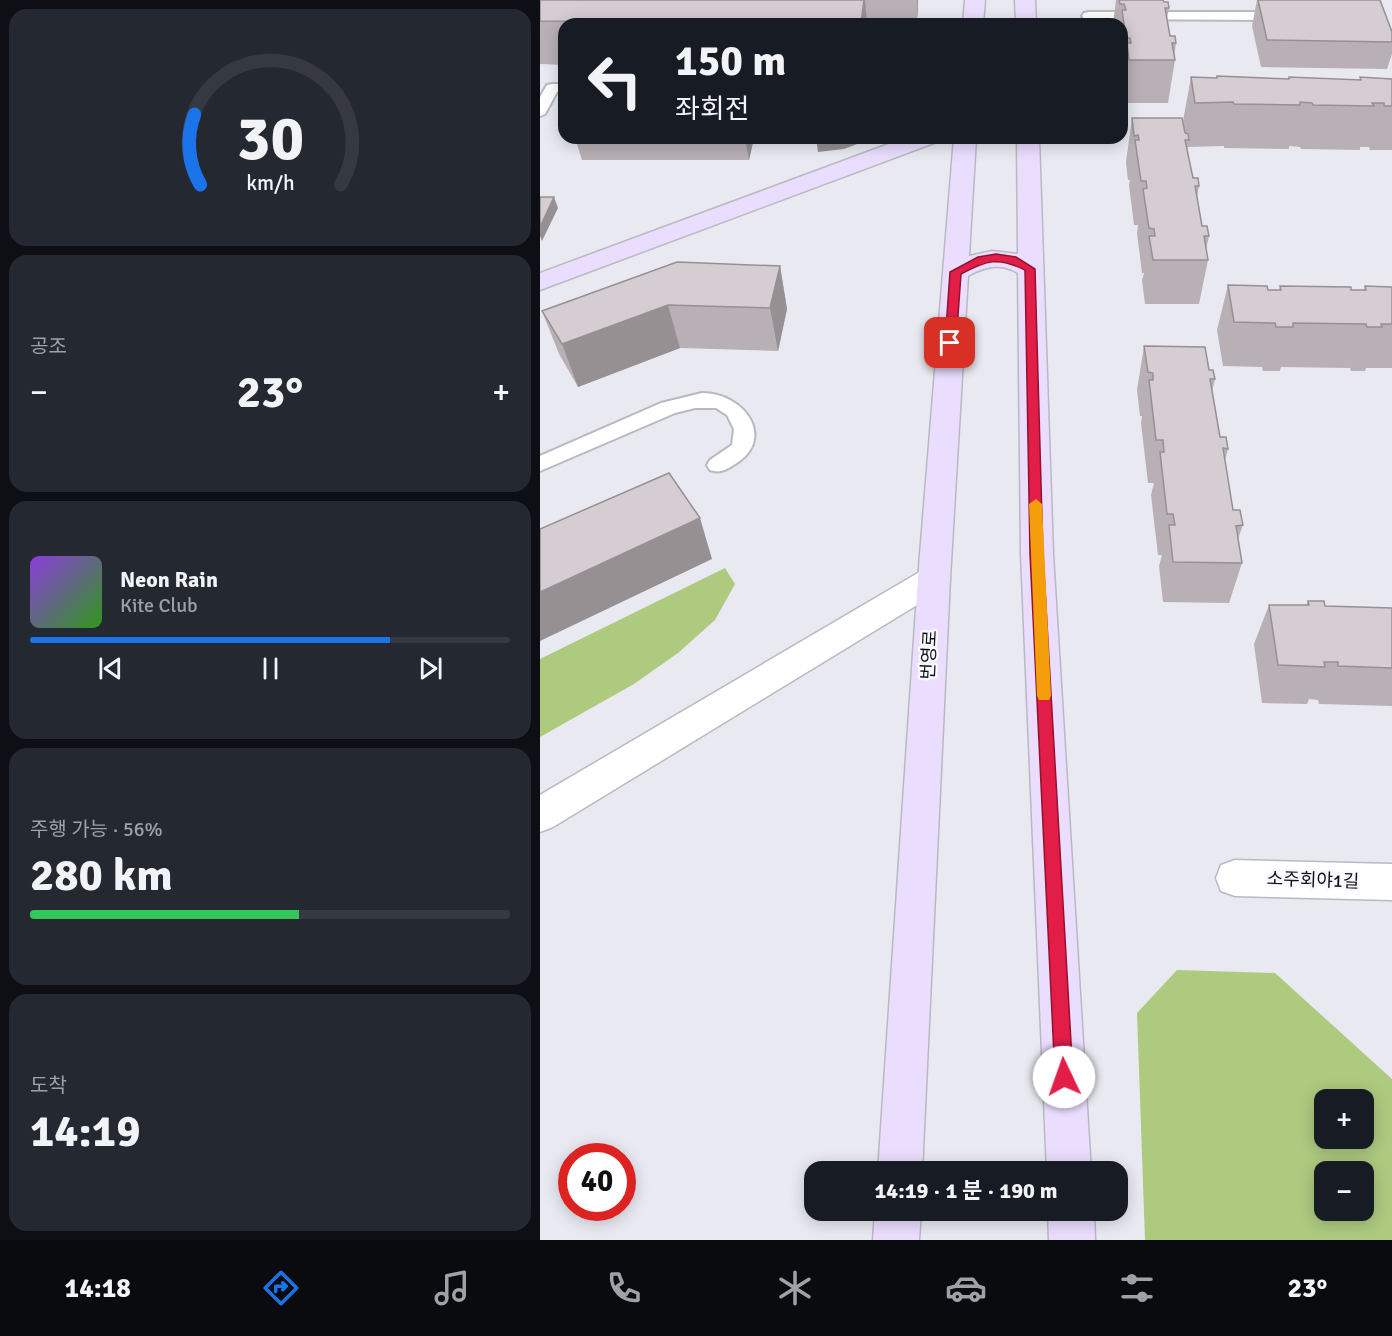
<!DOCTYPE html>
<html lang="ko">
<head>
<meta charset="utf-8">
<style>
	body { margin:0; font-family:Signika,"Noto Sans KR",sans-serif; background:#242831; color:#f1f3f6; height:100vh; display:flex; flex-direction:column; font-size:22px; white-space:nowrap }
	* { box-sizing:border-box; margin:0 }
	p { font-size:20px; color:#9ea1a6 }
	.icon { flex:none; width:33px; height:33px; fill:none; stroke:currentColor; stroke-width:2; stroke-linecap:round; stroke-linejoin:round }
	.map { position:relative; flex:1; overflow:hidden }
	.sheet { display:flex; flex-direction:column; gap:9px; padding:9px; background:#0d0f14; width:540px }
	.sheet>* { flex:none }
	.hud { position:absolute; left:18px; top:18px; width:570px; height:126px; border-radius:18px; box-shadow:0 3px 15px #0003; background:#171b24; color:#f1f3f6; overflow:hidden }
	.controls { position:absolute; left:774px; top:1089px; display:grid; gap:12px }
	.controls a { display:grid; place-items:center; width:60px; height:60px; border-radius:12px; background:#171b24; box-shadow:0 3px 15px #0003; font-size:30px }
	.speed { position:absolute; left:18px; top:1143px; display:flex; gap:12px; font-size:30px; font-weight:700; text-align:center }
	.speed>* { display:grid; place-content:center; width:78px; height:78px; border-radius:50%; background:#171b24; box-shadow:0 3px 15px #0003; line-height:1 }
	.speed .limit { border:9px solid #d22; background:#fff; color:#111 }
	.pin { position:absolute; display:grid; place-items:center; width:51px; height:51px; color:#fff; margin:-26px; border-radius:12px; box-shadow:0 3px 9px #0006 }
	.me { position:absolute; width:66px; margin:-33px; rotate:357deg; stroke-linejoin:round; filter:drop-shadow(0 0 4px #0008) }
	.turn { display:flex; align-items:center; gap:21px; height:126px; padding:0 18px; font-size:27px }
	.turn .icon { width:78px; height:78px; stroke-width:2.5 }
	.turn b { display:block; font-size:42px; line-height:51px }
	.big { font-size:45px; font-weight:700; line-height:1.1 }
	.sheet .widget { flex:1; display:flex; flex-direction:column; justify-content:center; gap:9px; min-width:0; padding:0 21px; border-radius:18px; background:#242831 }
	.sheet .dial { align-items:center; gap:0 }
	.dial svg { height:156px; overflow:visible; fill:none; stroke:#363941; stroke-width:7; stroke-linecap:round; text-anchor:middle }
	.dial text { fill:#f1f3f6; stroke:none }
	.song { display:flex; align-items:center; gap:18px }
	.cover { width:72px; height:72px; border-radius:9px; background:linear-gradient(135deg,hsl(270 70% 55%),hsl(110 70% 35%)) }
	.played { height:6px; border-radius:3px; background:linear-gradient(90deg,#1a73e8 75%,#363941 75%) }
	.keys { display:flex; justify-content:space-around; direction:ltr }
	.heat { display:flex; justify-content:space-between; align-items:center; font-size:33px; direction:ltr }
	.charge { height:9px; border-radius:4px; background:linear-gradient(90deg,#34c759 56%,#363941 0) }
	.trip { position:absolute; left:264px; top:1161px; width:324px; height:60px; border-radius:18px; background:#171b24; box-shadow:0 3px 15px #0003; font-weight:700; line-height:60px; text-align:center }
	.tabs { display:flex; height:96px; justify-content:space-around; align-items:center; background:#090b0e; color:#9ea1a6 }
	.tabs .icon { width:42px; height:42px }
	.tabs .active { color:#1a73e8 }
	.tabs b { font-size:27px; color:#f1f3f6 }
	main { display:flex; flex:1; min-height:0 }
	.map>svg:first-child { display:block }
	.green { fill:#adca7f; fill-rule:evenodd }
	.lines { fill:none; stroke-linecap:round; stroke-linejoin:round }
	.lane-casing { stroke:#b9b9c2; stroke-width:4 }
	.street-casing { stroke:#b9b9c2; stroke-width:3 }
	.secondary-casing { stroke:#b9b9c2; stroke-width:3 }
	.lane { fill:#fff; fill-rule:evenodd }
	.street { fill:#fff; fill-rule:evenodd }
	.secondary { fill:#eaddfe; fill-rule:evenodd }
	.wall { fill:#b8b0b5 }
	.shaded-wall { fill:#969093 }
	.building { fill:#d6cdd2; stroke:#969093; stroke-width:1.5 }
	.route { fill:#e11d48; stroke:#92132f; stroke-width:1.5 }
	.slow { fill:#f59e0b }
	.labels { text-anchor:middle; stroke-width:5; stroke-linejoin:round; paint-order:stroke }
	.street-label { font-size:18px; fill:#101012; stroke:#f7f7fe }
</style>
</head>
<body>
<main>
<section class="sheet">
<div class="widget dial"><svg viewBox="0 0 100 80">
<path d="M14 69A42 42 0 1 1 86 69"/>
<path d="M14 69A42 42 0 0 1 11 33" stroke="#1a73e8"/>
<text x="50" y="56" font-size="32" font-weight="700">30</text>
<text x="50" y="72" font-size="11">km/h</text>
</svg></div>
<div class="widget"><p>공조</p>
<div class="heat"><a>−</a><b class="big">23°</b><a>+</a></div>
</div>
<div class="widget">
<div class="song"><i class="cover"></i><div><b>Neon Rain</b><p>Kite Club</p></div></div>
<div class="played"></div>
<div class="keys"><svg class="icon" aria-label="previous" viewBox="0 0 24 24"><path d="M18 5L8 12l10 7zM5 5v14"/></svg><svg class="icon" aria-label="pause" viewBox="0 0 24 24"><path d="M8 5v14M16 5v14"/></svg><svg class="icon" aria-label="next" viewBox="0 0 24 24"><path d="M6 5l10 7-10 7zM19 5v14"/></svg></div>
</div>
<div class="widget"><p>주행 가능 · 56%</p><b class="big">280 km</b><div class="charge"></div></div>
<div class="widget"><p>도착</p><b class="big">14:19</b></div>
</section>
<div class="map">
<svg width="852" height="1240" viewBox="0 0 852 1240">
	<rect width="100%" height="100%" fill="#e9e9f2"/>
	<g class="green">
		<path d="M185 568 195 584 175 620 138 653 94 684 0 737V659Z"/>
		<path d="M637 970 735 973 852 1079V1240H605L597 1013ZM784 1100H824V1138H784ZM784 1172H824V1210H784Z"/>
	</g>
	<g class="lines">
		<defs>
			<g id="lane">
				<path d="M549 12H743L750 16 743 20 544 19 542 16 544 13Z"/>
				<path d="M12 84H24V92H17L5 114 0 116V97L7 85Z"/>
				<path d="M162 393C206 393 238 441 192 466 184 471 179 473 170 470L167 465 170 460 192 445 194 429 187 415 176 408H155L135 413 0 471V456L121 403Z"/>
			</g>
			<g id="street">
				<path d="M394 566 405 570 410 579 405 588 13 827 0 832V795L383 570Z"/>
				<path d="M695 860 852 864V900L695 896 681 891 676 878 681 865Z"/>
			</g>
			<g id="secondary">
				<path d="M425 0H445L443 24H423Z"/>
				<path d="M475 0H495L496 24H476Z"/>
				<path d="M365 138H397L394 143 0 290V273Z"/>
				<path d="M414 138H436L429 256 452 251 478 254 477 138H499L513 554 551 1172H507L481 554 478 273C460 263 446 266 428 276L410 579 382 1172H338L378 579Z"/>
				<path d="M335 1210H381L379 1240H333Z"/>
				<path d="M508 1210H554L555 1240H509Z"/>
			</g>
		</defs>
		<use href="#lane" class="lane-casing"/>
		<use href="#street" class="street-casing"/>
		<use href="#secondary" class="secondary-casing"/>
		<use href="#lane" class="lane"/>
		<use href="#street" class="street"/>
		<use href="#secondary" class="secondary"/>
	</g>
	<g class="wall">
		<path d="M0 0H378V13L377 19 327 18V24H24V65L0 64Z"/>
		<path d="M576 0H623L624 2 629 8 627 18 630 36 636 43 634 57 635 60 628 103H584L582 91V24H573Z"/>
		<path d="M717 0H809L852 32V54L847 69 721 67 712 26Z"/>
		<path d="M677 76 748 79 749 77 820 80V77L852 79V150H830L829 147H820V150L761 149 760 147 749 146V149L684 148V146L648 147 647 150 653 178 659 186 657 197 662 226 669 236 666 250 668 260 659 304H605L602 280 604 273H602L597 233 598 225H594L589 185 590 180H588L586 162 592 118 645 133 643 121 651 77 676 78Z"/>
		<path d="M35 138H214L209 160H42Z"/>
		<path d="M240 266 247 309 238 351 140 348 38 387 19 354 2 311Z"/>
		<path d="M688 285 728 290H739L740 286 811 290H824L825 286 852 287V368H826L825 371H811L810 368 741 367 740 371H723L722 367 683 366 677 330Z"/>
		<path d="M604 346 669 370 675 379 672 391 680 437 688 449 685 460 693 510 703 525 698 539 702 563 689 603 623 602 619 566 622 555H618L611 495 614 483H608L601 423 602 416H600L597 390Z"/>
		<path d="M768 601 785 606 852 608V706L779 704 778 700 769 699 767 704 722 703 714 644 729 605H766Z"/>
	</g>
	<g class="shaded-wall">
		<path d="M324 0H325L327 24H321Z"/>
		<path d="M377 0H378L377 19Z"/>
		<path d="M205 138H214L209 160Z"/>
		<path d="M276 138H330L325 141 304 149 278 152Z"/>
		<path d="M14 197 18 208 2 241 0 236V227Z"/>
		<path d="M240 266 247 309 238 351 230 308Z"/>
		<path d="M128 305 140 348 38 387 22 344Z"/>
		<path d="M160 518 172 559 0 641V592Z"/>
	</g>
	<g class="building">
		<path d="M0 0H324L321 24 0 21Z"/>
		<path d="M579 0H623L624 2H628L629 8H625L630 36H635L636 43H632L635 60H589L587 43H591L590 38H586L582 10H586L584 4H580Z"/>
		<path d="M718 0H840L852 32V42L727 40Z"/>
		<path d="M677 76 749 79V77L821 80 820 77 852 79V106H844V103H832L834 106 773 105 772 103 760 102V105L694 104 693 102 655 103 651 77 677 78Z"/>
		<path d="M592 118H642L645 133 648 134 649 140H645L653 178H658L659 186H655L662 226H667L669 236H664L668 260H613L609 236H615L614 229 609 228 603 189 607 188 606 181H601L595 140H599L598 135 594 136Z"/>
		<path d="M0 197H14L0 227Z"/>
		<path d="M137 262 240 266 230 308 128 305 22 344 2 311Z"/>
		<path d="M688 285 727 286 728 290H741L740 286 811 287V290H826L825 286 852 287V324H841L842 327H827L826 324 753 323V327H736L735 323 694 322Z"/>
		<path d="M604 346 665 347 669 370H673L675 379H670L680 437H686L688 449 683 448 693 510H700L703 525 696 526 702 563 633 562 629 525H635L633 514H627L620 452H624L623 440H616L609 380H613V373L608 372Z"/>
		<path d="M129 473 160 518 0 592V529Z"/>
		<path d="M768 601H784L785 606 852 608V668L798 666V662H784L785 667 738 665 729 605H769Z"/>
	</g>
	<path class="route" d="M456 254 476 257 495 269 503 554 533 1077 530 1083 524 1085 518 1083 515 1077 490 554 485 270C457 256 447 261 421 274L416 343 410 347 405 343 410 272 438 257Z"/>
	<path class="slow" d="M496 499 502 504 511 696 509 700H499L497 696 489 504Z"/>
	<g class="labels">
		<g class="street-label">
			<text transform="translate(389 655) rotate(-87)" y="6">번영로</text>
			<text transform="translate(773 880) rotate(2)" y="6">소주회야1길</text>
		</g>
	</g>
</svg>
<div class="controls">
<a>+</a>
<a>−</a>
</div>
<div class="speed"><div class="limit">40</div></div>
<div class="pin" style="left:410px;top:343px;background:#d93025"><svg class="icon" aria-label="arrive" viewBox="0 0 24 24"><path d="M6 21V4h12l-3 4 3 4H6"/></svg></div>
<svg class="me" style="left:524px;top:1077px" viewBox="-20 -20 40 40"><circle r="19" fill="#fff"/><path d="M0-13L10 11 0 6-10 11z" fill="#e11d48"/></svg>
<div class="trip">14:19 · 1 분 · 190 m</div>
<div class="hud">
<div class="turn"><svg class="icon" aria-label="left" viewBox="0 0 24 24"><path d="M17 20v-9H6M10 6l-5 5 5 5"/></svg><div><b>150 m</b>좌회전</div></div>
</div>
</div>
</main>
<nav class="tabs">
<b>14:18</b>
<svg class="icon active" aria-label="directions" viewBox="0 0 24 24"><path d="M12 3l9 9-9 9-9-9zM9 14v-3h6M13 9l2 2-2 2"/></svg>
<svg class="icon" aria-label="music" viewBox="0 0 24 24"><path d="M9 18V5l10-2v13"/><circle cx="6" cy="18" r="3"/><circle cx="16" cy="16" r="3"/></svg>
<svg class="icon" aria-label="phone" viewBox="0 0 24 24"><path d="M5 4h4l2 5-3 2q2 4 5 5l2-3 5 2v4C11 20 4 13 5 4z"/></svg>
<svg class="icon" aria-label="climate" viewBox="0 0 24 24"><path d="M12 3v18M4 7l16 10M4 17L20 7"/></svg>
<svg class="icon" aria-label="car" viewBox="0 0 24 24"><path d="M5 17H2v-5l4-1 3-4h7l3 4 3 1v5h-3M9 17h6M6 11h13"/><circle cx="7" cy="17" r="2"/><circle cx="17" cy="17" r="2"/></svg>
<svg class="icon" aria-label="filters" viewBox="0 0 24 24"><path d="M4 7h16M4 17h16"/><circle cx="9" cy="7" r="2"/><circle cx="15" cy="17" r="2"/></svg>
<b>23°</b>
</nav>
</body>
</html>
